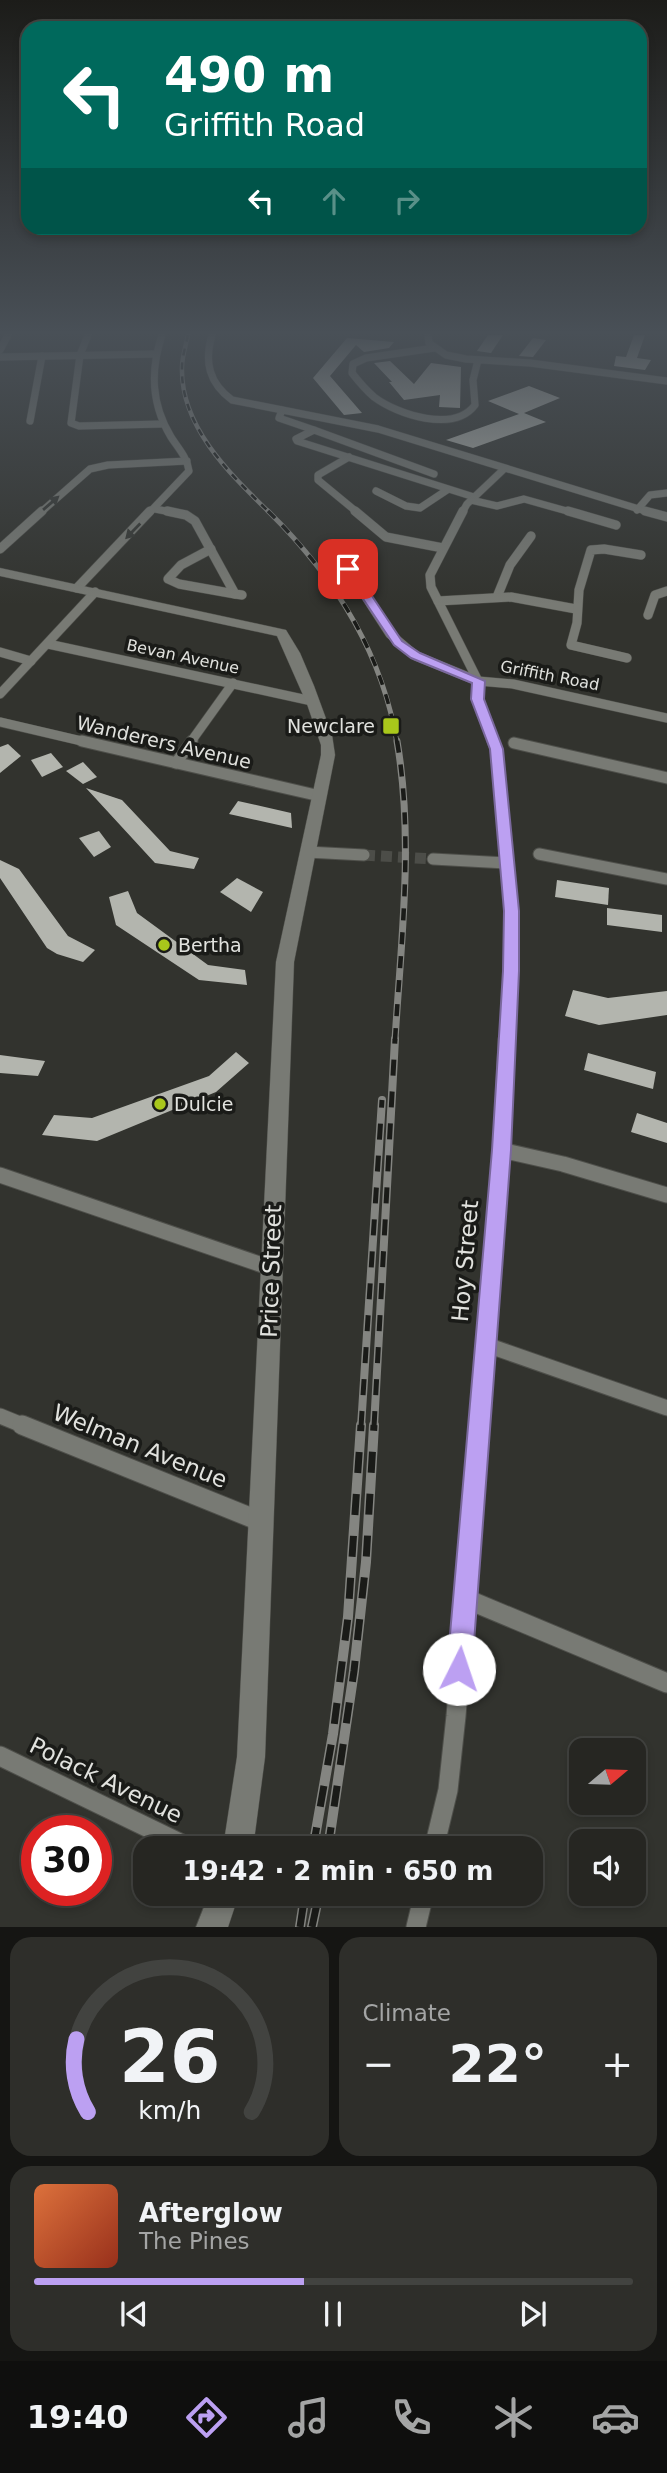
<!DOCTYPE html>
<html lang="en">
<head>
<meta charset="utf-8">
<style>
	body { margin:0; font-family:"DejaVu Sans",sans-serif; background:#2e2e2a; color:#f1f3f6; height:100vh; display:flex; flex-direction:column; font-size:26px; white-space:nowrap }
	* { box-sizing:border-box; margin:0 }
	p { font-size:23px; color:#a4a5a5 }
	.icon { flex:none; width:38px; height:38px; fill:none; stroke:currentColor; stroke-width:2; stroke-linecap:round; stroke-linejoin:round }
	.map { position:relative; height:1927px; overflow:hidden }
	.panel { display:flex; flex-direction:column; gap:10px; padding:10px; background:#151513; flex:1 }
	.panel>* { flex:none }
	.guide { position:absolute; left:21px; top:21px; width:626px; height:214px; border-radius:21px; box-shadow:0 4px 10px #0003,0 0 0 2px #424340; background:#00695c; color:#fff; overflow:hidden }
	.needle { width:46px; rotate:71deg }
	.buttons { position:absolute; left:569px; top:1738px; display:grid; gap:14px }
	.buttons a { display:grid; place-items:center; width:77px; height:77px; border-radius:14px; background:#262622; box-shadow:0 4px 10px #0003,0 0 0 2px #424340; font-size:35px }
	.speed { position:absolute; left:21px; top:1815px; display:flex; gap:14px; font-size:35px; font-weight:700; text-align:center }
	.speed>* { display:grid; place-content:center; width:91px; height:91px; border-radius:50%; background:#262622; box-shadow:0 4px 10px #0003,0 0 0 2px #424340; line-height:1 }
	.speed .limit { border:10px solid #d22; background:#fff; color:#111 }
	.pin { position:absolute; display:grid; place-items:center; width:60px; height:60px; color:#fff; margin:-30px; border-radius:14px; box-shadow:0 4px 10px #0006 }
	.me { position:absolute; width:77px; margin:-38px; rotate:4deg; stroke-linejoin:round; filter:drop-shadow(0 0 5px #0008) }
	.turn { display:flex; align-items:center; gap:24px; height:147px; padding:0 28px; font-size:32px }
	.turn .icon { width:91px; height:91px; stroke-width:2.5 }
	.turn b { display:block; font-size:49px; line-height:60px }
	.lanes { display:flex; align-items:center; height:66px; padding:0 28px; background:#0003; justify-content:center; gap:35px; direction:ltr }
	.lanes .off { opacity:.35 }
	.big { font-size:52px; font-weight:800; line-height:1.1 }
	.panel .tile { flex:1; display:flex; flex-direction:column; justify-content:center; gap:10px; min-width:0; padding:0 24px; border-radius:21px; background:#2e2e2a }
	.panel .dial { align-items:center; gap:0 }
	.dial svg { height:182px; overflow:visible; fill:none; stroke:#424340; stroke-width:7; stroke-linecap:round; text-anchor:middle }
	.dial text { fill:#f1f3f6; stroke:none }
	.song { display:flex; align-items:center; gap:21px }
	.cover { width:84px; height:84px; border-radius:10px; background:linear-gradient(135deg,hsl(20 70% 55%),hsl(10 70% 35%)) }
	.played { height:7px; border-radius:4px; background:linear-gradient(90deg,#bca0f2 45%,#424340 45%) }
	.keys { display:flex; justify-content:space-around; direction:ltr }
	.heat { display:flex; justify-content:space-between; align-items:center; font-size:38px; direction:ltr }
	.panel .tiles { flex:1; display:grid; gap:10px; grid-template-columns:1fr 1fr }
	.tile:last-child { grid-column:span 2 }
	.trip { position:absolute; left:133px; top:1836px; width:410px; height:70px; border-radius:21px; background:#262622; box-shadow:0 4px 10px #0003,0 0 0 2px #424340; font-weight:800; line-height:70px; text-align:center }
	.tab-bar { display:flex; height:112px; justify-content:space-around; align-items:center; background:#0f0f0e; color:#a4a5a5 }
	.tab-bar .icon { width:49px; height:49px }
	.tab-bar .selected { color:#bca0f2 }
	.tab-bar b { font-size:32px; color:#f1f3f6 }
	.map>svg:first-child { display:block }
	.building { fill:#b3b5ae }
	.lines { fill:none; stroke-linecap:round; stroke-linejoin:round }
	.street-tunnel { stroke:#4c4d48; stroke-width:11; stroke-dasharray:11 6; stroke-linecap:butt }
	.street-far4-casing { stroke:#4e4f4a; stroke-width:8 }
	.street-far3-casing { stroke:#4e4f4a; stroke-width:10 }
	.street-far2-casing { stroke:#4e4f4a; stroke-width:13 }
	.street-far1-casing { stroke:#4e4f4a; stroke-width:17 }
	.street-casing { stroke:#4e4f4a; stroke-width:21 }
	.secondary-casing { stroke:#4e4f4a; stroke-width:1 }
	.street-far4 { stroke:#787a74; stroke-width:7 }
	.street-far3 { stroke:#787a74; stroke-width:9 }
	.street-far2 { stroke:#787a74; stroke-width:11 }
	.street-far1 { stroke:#787a74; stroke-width:15 }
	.street { stroke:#787a74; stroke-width:19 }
	.secondary { fill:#787a74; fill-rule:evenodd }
	.rail-far4-casing { stroke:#848581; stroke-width:4.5 }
	.rail-far3-casing { stroke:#848581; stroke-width:5 }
	.rail-far2-casing { stroke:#848581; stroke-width:7 }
	.rail-far1-casing { stroke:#848581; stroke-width:8 }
	.rail-casing { stroke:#848581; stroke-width:10 }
	.rail-far4 { stroke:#1a1b18; stroke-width:2.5; stroke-dasharray:7; stroke-linecap:butt }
	.rail-far3 { stroke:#1a1b18; stroke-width:3.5; stroke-dasharray:10; stroke-linecap:butt }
	.rail-far2 { stroke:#1a1b18; stroke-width:4.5; stroke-dasharray:12; stroke-linecap:butt }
	.rail-far1 { stroke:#1a1b18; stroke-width:5; stroke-dasharray:16; stroke-linecap:butt }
	.rail { stroke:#1a1b18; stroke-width:7; stroke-dasharray:21; stroke-linecap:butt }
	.oneway { fill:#363834 }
	.route { fill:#bca0f2; stroke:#7a689d; stroke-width:2 }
	.poi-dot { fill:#a9c71b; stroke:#1a1b18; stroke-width:2.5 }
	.labels { text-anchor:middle; stroke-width:7; stroke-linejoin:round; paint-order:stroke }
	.far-street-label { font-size:16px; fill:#e1e2de; stroke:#1a1b18 }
	.poi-label { font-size:19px; fill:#e1e2de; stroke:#1a1b18; text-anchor:start }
	.street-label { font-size:19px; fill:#e1e2de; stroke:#1a1b18 }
	.near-street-label { font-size:23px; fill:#e1e2de; stroke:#1a1b18 }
</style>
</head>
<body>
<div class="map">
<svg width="667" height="1927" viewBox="0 0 667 1927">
	<rect width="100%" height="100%" fill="#32332e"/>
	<g class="building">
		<path d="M488 335H503L491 353 477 351Z"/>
		<path d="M634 335H645L637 358 651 360 645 370 614 366 616 356 626 357Z"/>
		<path d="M347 338 394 342 389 348 364 352 356 345 330 376 362 413 344 415 313 378Z"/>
		<path d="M533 338 546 340 533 357 519 356Z"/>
		<path d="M390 361 414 384 431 363 461 367 460 408 439 407 440 395 404 400 389 382H392L374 363Z"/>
		<path d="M529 386 560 398 524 413 546 422 473 448 446 440 519 414 488 401Z"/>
		<path d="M8 744 21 756 0 773V747Z"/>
		<path d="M51 753 63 767 42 777 31 760Z"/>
		<path d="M83 762 97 777 83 784 66 771Z"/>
		<path d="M86 788 122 800 170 851 199 858 194 869 155 863Z"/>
		<path d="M238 801 291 813 292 828 229 814Z"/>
		<path d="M99 831 111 847 94 857 79 838Z"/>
		<path d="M0 860 19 869 68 936 95 950 83 962 57 954 47 948 0 878Z"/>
		<path d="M237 878 263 892 251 912 220 892Z"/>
		<path d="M557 880 609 888 608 905 555 897Z"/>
		<path d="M128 891 137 913 208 965 245 970 247 985 199 980 116 925 109 897Z"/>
		<path d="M607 908 662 915V932L607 925Z"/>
		<path d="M573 990 608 998 667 991V1015L599 1025 565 1016Z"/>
		<path d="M236 1052 249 1063 216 1092 97 1141 42 1135 54 1115 92 1118 209 1076Z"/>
		<path d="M588 1053 656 1072 653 1089 584 1070Z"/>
		<path d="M0 1055 45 1061 38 1076 0 1073Z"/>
		<path d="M637 1113 667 1123V1143L631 1132Z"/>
	</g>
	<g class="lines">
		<path class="street-tunnel" d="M364 855 433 859"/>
		<defs>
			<g id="street-far4">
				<path d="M88 335 80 355 71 423 79 426 162 424"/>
				<path d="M212 335C204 362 209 383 232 400L378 429 652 513"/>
				<path d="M428 335 429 343 446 355 466 359 530 363 667 381"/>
				<path d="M434 348 366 358 353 364 352 373C359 382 366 390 374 397 398 415 454 433 475 405L473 380 478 360"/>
				<path d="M0 350 8 335"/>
				<path d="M0 357 155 354"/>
				<path d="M282 410 279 418 314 430 296 439 297 441 474 497"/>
				<path d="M30 421 42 356"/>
				<path d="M314 430 434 474"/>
				<path d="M349 457 318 475V480L358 513"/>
				<path d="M376 491 406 506 420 508 447 490"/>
				<path d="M471 500 497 506 524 499 574 513"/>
				<path d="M155 509 176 513"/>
				<path d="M637 510 650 495 667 493"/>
				<path d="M40 513 90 469 108 465 187 461"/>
				<path d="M149 513 189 471C187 457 178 448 171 437 151 404 150 371 162 335"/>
				<path d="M462 513 467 504 504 469"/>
			</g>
			<g id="street-far3">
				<path d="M167 511 186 515 195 521 235 594 242 595"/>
				<path d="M355 511 386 537 443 548"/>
				<path d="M463 511 430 575 431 587 478 681 477 699 494 743"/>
				<path d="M568 511 616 525"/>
				<path d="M645 511 667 517"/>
				<path d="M0 549 42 511"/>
				<path d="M211 549 181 565 168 579 179 584 235 594"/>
				<path d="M348 569 390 634 416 656 478 681 513 684 667 718"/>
				<path d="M77 588 150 511"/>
				<path d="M497 597 510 565 531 536"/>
				<path d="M438 601 511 597 576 609"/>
				<path d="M648 615 655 595 667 591"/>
				<path d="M48 644 312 701"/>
				<path d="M0 652 31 661"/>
				<path d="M627 658 571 645 577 623 579 590 591 550 604 549 641 555"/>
				<path d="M0 694 95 592"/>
				<path d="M0 722 90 743"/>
				<path d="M190 743 233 683"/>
			</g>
			<g id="street-far2">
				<path d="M82 741 320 796"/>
				<path d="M493 741 496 749 512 911 506 1040"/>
				<path d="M514 743 667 778"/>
				<path d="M176 763 192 741"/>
				<path d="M307 852 364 855"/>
				<path d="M539 854 667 879"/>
				<path d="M433 859 506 863"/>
			</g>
			<g id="street-far1">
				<path d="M501 1150 563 1164 667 1195"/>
				<path d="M0 1175 271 1268"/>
				<path d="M484 1344 667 1408"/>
				<path d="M0 1416 27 1427"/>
				<path d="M479 1427 501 1150 506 1039"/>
			</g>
			<g id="street">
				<path d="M22 1425 262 1522"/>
				<path d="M464 1598 667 1683"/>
				<path d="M0 1756 190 1848"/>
				<path d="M434 1848 448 1790 456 1716 479 1425"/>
				<path d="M416 1927 424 1894"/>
			</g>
			<g id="secondary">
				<path d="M0 568 286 630 300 653 314 686 332 735 335 755 294 962 265 1757 253 1848H223L237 1757 276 962 321 755V745L307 704 277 636 0 576Z"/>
				<path d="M209 1894H239L228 1927H196Z"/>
			</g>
		</defs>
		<use href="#street-far4" class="street-far4-casing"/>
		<use href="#street-far3" class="street-far3-casing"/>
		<use href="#street-far2" class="street-far2-casing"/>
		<use href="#street-far1" class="street-far1-casing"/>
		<use href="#street" class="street-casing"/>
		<use href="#secondary" class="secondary-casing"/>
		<use href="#street-far4" class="street-far4"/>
		<use href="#street-far3" class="street-far3"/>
		<use href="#street-far2" class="street-far2"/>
		<use href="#street-far1" class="street-far1"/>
		<use href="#street" class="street"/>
		<use href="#secondary" class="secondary"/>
		<defs>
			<path id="rail-far4" d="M188 335C186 345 182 357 182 367 180 427 231 475 270 513"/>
			<path id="rail-far3" d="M268 511C334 576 382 651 397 743"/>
			<path id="rail-far2" d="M395 1040C401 941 414 840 397 741"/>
			<g id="rail-far1">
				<path d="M361 1427 382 1100"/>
				<path d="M374 1427 395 1039"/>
			</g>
			<g id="rail">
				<path d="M313 1848 333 1734 348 1617 361 1425"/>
				<path d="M328 1848 354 1671 366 1562 374 1425"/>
				<path d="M300 1927 305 1894"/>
				<path d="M312 1927 319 1894"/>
			</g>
		</defs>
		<use href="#rail-far4" class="rail-far4-casing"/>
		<use href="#rail-far3" class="rail-far3-casing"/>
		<use href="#rail-far2" class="rail-far2-casing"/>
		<use href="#rail-far1" class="rail-far1-casing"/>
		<use href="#rail" class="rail-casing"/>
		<use href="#rail-far4" class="rail-far4"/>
		<use href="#rail-far3" class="rail-far3"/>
		<use href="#rail-far2" class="rail-far2"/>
		<use href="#rail-far1" class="rail-far1"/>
		<use href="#rail" class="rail"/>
	</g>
	<defs><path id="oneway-solid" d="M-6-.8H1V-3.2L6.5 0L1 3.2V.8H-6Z" transform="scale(1.75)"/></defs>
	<g class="oneway">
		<use href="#oneway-solid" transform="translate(51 503) rotate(-41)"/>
		<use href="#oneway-solid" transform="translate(133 531) rotate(134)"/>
	</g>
	<linearGradient id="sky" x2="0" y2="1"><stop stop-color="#1c1c19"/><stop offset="0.55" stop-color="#495057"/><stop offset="1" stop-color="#495057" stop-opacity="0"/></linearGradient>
	<rect width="667" height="605" fill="url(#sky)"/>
	<path class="route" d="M344 566H352L402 641 420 653 485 681 484 699 503 749 519 911V971L511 1150 472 1669 468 1677 459 1681 450 1677 447 1669 492 1150 503 971 504 911 490 749 471 699 472 683 411 658 394 645 343 569Z"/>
	<g class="poi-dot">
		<rect x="382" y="717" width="18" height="18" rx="3.5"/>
		<circle cx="164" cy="945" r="7"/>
		<circle cx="160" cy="1104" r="7"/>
	</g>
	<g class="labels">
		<g class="far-street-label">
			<text transform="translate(183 656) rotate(12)" y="6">Bevan Avenue</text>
			<text transform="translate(550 675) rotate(11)" y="6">Griffith Road</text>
		</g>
		<g class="poi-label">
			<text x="375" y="733" text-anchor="end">Newclare</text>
			<text x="178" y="952">Bertha</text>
			<text x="174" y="1111">Dulcie</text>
		</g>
		<g class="street-label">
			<text transform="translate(164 742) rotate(13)" y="7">Wanderers Avenue</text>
		</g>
		<g class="near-street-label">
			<text transform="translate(465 1261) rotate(-85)" y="8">Hoy Street</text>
			<text transform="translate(271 1271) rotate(-88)" y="8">Price Street</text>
			<text transform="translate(140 1446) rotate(22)" y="8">Welman Avenue</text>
			<text transform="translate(106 1780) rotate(26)" y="8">Polack Avenue</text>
		</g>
	</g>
</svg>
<div class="buttons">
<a><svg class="needle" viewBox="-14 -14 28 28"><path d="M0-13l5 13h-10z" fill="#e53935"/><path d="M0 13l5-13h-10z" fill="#a4a5a5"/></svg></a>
<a><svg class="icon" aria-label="sound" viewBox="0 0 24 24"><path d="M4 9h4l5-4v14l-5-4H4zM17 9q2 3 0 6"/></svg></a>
</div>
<div class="speed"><div class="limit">30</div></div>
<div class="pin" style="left:348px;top:569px;background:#d93025"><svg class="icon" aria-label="arrive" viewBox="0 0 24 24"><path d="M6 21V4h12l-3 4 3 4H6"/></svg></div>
<svg class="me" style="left:459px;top:1669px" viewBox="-20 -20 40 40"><circle r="19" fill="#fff"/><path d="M0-13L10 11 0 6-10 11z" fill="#bca0f2"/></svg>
<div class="trip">19:42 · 2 min · 650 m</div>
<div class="guide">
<div class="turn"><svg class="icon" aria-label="left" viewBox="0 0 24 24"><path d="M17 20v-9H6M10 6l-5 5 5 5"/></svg><div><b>490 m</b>Griffith Road</div></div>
<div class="lanes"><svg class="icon" aria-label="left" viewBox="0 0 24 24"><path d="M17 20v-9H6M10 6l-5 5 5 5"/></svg><svg class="icon off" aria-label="ahead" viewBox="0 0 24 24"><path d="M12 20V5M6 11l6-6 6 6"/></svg><svg class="icon off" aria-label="right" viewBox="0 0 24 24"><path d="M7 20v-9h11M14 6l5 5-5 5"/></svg></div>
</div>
</div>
<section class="panel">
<div class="tiles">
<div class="tile dial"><svg viewBox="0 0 100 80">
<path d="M14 69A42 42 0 1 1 86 69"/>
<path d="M14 69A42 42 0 0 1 9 37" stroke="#bca0f2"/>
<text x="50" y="56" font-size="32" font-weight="700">26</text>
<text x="50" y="72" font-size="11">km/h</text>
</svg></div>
<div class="tile"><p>Climate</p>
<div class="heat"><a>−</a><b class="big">22°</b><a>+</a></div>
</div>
<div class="tile">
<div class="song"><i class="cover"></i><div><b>Afterglow</b><p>The Pines</p></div></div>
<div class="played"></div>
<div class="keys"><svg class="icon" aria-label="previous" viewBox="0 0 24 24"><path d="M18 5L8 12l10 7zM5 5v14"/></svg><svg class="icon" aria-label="pause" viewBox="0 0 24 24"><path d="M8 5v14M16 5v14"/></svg><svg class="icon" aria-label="next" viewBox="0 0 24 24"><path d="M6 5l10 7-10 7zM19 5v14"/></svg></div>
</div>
</div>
</section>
<nav class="tab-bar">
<b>19:40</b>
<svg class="icon selected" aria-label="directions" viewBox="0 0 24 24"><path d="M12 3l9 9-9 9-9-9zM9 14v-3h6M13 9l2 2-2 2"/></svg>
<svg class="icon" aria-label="music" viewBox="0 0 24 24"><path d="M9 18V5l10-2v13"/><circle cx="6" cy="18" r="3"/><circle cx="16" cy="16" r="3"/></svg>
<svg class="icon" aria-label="phone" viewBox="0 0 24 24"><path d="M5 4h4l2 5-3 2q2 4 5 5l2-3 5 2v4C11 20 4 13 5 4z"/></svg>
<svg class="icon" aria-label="climate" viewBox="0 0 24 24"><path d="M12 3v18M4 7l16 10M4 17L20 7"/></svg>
<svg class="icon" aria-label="car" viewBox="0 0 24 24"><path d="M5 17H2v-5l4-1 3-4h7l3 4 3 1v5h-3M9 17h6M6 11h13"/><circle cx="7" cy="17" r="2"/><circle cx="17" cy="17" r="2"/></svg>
</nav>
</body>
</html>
